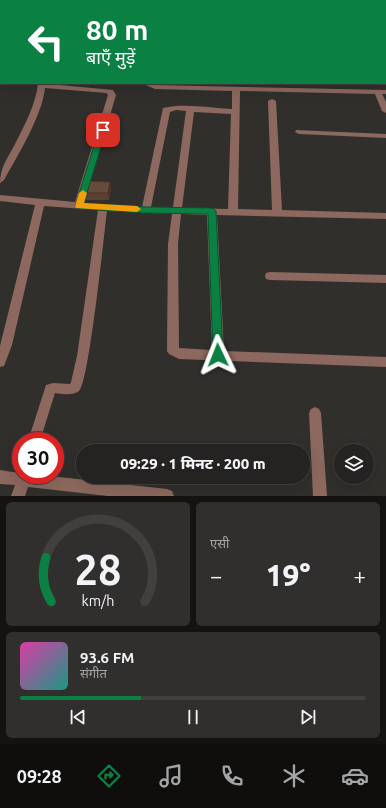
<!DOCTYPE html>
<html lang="hi">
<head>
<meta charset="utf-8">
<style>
	body { margin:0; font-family:Ubuntu,"Noto Sans Devanagari",sans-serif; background:#312f2e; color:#f1f3f6; height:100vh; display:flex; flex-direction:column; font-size:15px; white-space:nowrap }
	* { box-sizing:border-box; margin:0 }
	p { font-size:13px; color:#a3a4a5 }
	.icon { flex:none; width:22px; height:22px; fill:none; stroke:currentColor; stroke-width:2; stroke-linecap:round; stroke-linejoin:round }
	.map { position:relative; height:496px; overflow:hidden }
	.sheet { display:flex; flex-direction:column; gap:6px; padding:6px; background:#141312; flex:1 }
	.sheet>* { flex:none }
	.banner { position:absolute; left:0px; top:0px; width:386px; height:84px; box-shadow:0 4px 16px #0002,0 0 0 1px #42403f; background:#0b8043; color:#fff; overflow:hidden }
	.buttons { position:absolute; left:334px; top:444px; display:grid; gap:8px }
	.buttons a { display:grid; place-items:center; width:40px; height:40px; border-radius:50%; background:#252321; box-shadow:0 4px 16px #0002,0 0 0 1px #42403f; font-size:20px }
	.speed { position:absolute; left:12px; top:432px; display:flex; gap:8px; font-size:20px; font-weight:700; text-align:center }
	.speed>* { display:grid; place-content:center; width:52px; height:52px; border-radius:50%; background:#252321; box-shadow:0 4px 16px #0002,0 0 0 1px #42403f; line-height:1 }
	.speed .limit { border:6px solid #d22; background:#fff; color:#111 }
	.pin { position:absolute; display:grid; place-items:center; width:34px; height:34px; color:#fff; margin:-17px; border-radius:8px; box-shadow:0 2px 6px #0006 }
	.me { position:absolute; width:44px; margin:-22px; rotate:358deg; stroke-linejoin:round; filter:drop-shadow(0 0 3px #0008) }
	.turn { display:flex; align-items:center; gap:14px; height:84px; padding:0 20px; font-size:18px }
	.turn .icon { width:52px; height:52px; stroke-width:2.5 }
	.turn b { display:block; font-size:28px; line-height:34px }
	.big { font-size:30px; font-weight:800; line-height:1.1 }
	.sheet .tile { flex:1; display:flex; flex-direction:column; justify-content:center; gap:6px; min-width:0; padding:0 14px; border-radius:6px; background:#312f2e }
	.sheet .dial { align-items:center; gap:0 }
	.dial svg { height:104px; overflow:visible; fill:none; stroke:#42403f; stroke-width:7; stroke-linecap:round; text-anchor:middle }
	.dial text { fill:#f1f3f6; stroke:none }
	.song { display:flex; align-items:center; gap:12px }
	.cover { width:48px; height:48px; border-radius:6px; background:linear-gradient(135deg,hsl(320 70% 55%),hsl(170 70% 35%)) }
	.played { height:4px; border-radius:2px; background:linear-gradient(90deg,#0b8043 35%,#42403f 35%) }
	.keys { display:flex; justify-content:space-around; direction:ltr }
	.heat { display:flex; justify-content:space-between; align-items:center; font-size:22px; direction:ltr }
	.sheet .tiles { flex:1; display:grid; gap:6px; grid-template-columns:1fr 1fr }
	.tile:last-child { grid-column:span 2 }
	.trip { position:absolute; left:76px; top:444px; width:234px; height:40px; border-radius:20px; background:#252321; box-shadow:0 4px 16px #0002,0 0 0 1px #42403f; font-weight:800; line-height:40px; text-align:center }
	.dock { display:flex; height:64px; justify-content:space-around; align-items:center; background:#0f0e0d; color:#a3a4a5 }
	.dock .icon { width:28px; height:28px }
	.dock .on { color:#0b8043 }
	.dock b { font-size:18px; color:#f1f3f6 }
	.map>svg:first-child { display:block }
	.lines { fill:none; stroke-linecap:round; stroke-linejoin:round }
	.minor { fill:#8c685e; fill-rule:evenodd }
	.wall { fill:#594030 }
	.shaded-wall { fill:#483427 }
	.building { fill:#674a38; stroke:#483427 }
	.route { fill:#0b8043; stroke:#07532c }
	.slow { fill:#f59e0b }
</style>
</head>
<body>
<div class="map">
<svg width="386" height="496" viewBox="0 0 386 496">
	<rect width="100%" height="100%" fill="#312f2c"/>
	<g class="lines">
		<g class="minor">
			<path d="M67 0H103L66 1Z"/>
			<rect x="142" y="0" width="6" height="1"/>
			<path d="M289 0H295L296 1H290Z"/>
			<path d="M385 0H386V5L385 1H383Z"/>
			<rect x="0" y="1" width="1" height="4"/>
			<rect x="0" y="36" width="1" height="4"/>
			<rect x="385" y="65" width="1" height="7"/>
			<path d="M38 83 113 90 116 95 84 203 142 207 163 108C185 103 209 108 232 109V91L155 89 141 83H152L156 85 386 90V94H382L386 102V113L382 111 375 94 240 91 238 209 272 210 268 101 272 99 276 101 282 210 386 213V219L217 215 224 351 386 357V367L179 359 169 354 167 351 168 244 172 214 107 211C104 234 89 383 79 391 73 396 62 394 55 393L40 441H28L46 385 53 383 70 384 71 382 77 356 98 210 44 206 12 345 4 366 0 367V346L35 205 0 201V195L75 202 108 95 106 93 45 88C42 116 18 155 4 180L0 183C0 168 7 159 14 146 24 126 36 105 38 83ZM176 110 186 111 173 207H151L170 112ZM194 112 231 114 228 209 182 208ZM181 214 207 215 212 350 179 348 178 244Z"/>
			<path d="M296 130 386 134V138L299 134 295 132Z"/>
			<path d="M270 272 386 275V283L270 280 266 279 265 276 266 273Z"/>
			<path d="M315 407 319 409 321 413 327 496H313L309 413 311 409Z"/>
			<path d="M0 470 19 473 21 470V475H41L167 489 172 491 174 496H108L28 487 25 496H11L15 485 0 484Z"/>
		</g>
	</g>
	<path class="wall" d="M110 182 111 189 109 200H86L85 193Z"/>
	<path class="shaded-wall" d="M110 182 111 189 109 200 108 193Z"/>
	<path class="building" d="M89 181 110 182 108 193H85Z"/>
	<path class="route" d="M103 128 106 130 84 203 146 207 212 208 216 211 223 355 222 358 218 359 214 358 213 355 208 214 146 213 79 209 75 206 99 130Z"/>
	<path class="slow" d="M83 190 87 193 84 203 137 206 141 209 137 212 76 208 75 206 79 193Z"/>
</svg>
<div class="buttons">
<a><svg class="icon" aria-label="layers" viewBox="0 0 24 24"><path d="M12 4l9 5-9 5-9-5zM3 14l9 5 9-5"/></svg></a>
</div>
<div class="speed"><div class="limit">30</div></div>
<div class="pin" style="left:103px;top:130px;background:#d93025"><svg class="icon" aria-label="arrive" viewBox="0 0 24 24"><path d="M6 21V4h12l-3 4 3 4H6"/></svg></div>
<svg class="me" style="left:218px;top:355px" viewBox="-20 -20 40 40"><path d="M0-17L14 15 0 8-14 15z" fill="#0b8043" stroke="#fff" stroke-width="4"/></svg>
<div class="trip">09:29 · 1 मिनट · 200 m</div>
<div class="banner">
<div class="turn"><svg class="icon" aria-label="left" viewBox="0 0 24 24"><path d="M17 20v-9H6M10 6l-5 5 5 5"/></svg><div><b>80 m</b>बाएँ मुड़ें</div></div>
</div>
</div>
<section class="sheet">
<div class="tiles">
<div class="tile dial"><svg viewBox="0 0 100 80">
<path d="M14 69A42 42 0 1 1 86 69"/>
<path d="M14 69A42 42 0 0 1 10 35" stroke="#0b8043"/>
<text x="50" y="56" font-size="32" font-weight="700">28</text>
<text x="50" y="72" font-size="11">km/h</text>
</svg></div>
<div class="tile"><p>एसी</p>
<div class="heat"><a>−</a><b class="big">19°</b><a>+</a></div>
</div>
<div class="tile">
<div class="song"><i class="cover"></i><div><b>93.6 FM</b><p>संगीत</p></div></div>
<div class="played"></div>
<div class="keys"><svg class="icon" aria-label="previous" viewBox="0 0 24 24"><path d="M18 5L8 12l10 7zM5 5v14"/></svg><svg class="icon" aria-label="pause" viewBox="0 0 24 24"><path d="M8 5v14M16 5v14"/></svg><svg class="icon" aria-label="next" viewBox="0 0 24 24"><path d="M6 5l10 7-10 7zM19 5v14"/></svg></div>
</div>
</div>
</section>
<nav class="dock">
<b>09:28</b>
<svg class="icon on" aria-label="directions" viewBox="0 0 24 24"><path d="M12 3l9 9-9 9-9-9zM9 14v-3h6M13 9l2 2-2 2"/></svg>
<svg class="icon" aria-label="music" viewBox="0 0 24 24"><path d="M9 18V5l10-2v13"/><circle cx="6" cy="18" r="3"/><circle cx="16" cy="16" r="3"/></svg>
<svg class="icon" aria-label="phone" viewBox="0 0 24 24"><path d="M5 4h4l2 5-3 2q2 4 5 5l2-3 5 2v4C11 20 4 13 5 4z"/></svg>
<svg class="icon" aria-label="climate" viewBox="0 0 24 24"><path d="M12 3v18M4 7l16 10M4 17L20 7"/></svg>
<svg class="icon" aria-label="car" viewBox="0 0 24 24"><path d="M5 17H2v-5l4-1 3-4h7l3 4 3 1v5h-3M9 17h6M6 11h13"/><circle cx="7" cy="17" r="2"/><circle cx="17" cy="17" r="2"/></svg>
</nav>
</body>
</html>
